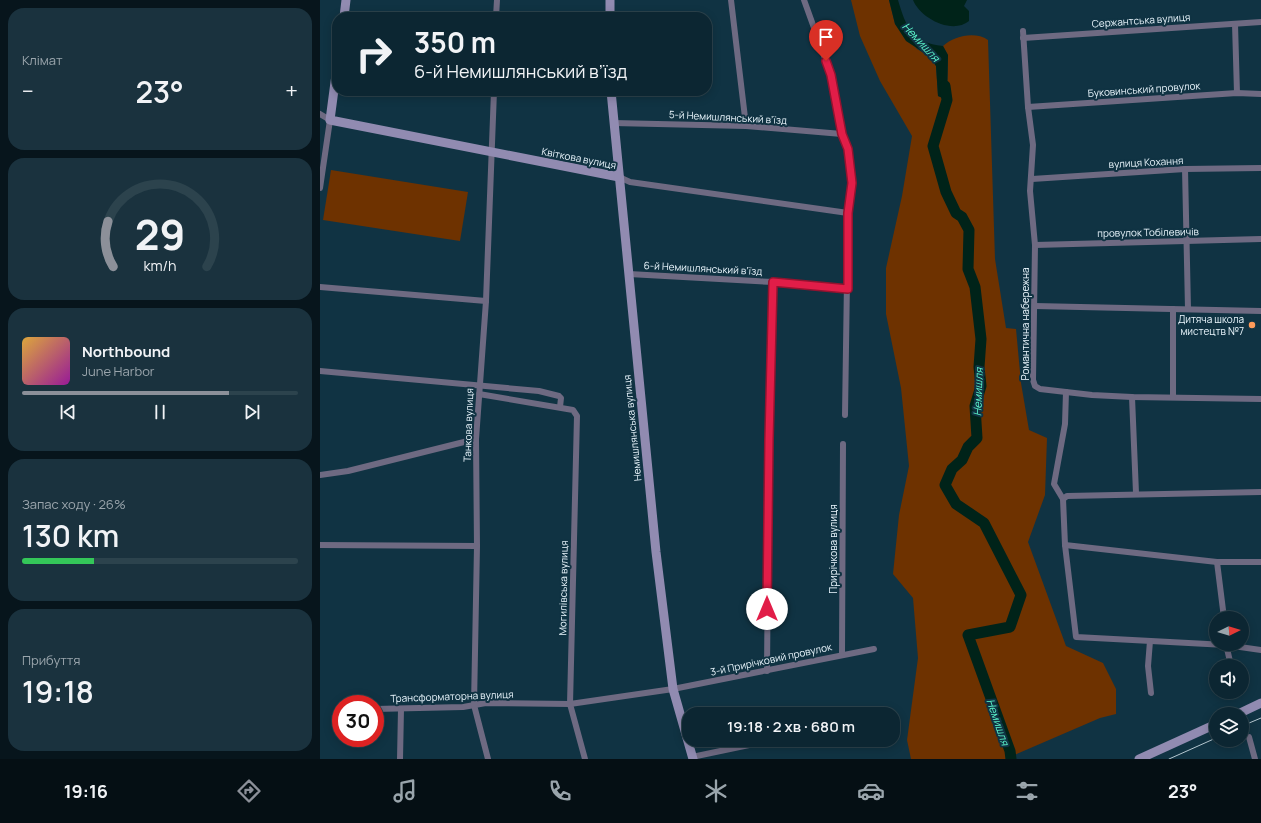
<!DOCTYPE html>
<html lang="uk">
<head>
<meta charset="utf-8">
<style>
	body { margin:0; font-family:Manrope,sans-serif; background:#1a323e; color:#f1f3f6; height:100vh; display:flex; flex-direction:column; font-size:15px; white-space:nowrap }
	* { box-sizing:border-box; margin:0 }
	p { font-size:13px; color:#9aa5ac }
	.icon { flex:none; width:22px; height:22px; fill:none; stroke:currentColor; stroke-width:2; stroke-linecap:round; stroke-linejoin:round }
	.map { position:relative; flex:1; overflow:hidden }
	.sheet { display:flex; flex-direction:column; gap:8px; padding:8px; background:#07151c; width:320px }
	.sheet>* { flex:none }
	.banner { position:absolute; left:12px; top:12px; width:380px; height:84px; border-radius:16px; box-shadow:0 2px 10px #0003,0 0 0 1px #2c434d; background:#0c2632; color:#f1f3f6; overflow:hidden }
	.needle { width:26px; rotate:85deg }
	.fabs { position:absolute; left:889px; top:611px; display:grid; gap:8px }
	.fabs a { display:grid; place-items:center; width:40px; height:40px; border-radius:50%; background:#0c2632; box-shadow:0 2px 10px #0003,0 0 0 1px #2c434d; font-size:20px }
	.speed { position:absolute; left:12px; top:695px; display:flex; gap:8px; font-size:20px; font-weight:700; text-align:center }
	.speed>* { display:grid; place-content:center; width:52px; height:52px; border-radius:50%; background:#0c2632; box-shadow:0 2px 10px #0003,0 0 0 1px #2c434d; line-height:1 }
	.speed .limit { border:6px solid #d22; background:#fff; color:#111 }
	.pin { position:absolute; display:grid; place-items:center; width:34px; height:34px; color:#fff; margin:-41px -17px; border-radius:50% 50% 50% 0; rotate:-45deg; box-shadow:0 0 4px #0007 }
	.pin .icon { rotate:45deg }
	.me { position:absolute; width:44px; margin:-22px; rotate:0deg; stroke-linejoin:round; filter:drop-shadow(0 0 3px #0008) }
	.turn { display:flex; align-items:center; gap:14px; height:84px; padding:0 16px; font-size:18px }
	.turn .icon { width:52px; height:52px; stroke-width:2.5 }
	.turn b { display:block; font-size:28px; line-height:34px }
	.big { font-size:30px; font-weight:600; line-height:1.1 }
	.sheet .card { flex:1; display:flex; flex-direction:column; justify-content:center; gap:6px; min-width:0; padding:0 14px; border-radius:16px; background:#1a323e }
	.sheet .dial { align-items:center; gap:0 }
	.dial svg { height:104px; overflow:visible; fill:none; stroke:#2c434d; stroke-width:7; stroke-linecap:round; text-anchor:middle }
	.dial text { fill:#f1f3f6; stroke:none }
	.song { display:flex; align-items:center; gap:12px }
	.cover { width:48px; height:48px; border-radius:6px; background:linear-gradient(135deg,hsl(40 70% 55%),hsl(300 70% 35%)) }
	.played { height:4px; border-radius:2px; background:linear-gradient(90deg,#8c9099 75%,#2c434d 75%) }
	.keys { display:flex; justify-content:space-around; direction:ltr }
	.heat { display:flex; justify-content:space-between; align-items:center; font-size:22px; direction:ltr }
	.charge { height:6px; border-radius:3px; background:linear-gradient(90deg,#34c759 26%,#2c434d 0) }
	.trip { position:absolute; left:362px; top:707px; width:218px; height:40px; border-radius:16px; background:#0c2632; box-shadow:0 2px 10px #0003,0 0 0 1px #2c434d; font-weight:600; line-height:40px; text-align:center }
	.tabs { display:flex; height:64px; justify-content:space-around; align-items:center; background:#050f14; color:#9aa5ac }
	.tabs .icon { width:28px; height:28px }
	.tabs .selected { color:#8c9099 }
	.tabs b { font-size:18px; color:#f1f3f6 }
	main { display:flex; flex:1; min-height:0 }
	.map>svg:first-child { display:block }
	.green { fill:#6e3200 }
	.water { fill:#002319 }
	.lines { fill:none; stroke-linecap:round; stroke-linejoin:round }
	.river { stroke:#002319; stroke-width:11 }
	.street { stroke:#6e6a82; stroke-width:6 }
	.secondary { stroke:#918bb1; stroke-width:9 }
	.tram { stroke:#b5c7d0; stroke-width:1 }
	.route-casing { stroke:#92132f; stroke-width:10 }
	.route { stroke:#e11d48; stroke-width:7 }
	.poi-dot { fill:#ff9b5a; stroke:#103343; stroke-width:1.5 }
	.labels { text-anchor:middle; stroke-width:4; stroke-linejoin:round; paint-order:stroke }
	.street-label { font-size:10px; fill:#ebf7fe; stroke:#103343 }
	.poi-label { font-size:10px; fill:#ebf7fe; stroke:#103343; text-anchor:end }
	.water-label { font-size:11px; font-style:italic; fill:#5bf5cb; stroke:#103343 }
</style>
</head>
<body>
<main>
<section class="sheet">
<div class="card"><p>Клімат</p>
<div class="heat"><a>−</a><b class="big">23°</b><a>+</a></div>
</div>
<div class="card dial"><svg viewBox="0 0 100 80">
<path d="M14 69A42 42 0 1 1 86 69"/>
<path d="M14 69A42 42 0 0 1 10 34" stroke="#8c9099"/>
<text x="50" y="56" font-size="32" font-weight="700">29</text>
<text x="50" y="72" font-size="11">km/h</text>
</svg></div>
<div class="card">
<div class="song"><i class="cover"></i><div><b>Northbound</b><p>June Harbor</p></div></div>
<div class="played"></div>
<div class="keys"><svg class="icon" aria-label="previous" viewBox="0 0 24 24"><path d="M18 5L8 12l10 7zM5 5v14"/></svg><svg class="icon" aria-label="pause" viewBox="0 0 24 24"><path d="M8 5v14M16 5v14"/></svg><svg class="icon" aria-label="next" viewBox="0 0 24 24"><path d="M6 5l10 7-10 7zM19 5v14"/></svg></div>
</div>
<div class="card"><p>Запас ходу · 26%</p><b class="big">130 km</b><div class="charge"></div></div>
<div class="card"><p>Прибуття</p><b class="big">19:18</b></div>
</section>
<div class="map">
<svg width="941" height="759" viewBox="0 0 941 759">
	<rect width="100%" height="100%" fill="#103343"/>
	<g class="green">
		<path d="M531 0H569L575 24 597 49 609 56 616 66 618 96 627 100 628 55 623 46C634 36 655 31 668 40L675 259 686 328 696 329 701 383 709 430 727 438 725 495 708 542 746 646 783 663 796 689V714L780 718 685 759H591L587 740 598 658 593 598 573 574 579 515 589 466 581 388 566 314V268L582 196 592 136 560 81 540 36Z"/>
		<path d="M11 170 148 192 140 241 3 220Z"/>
	</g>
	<g class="water">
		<path d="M569 0H578C586 27 592 43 623 46L628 55 627 100 618 96 616 66 609 56 586 41 575 24Z"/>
		<path d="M593 0H647L644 6 649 11V21C632 35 600 18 593 0Z"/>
	</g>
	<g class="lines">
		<path class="river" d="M625 86 627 100 613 146 626 192 636 213 642 217 649 230 648 269 655 287 661 339 659 367 661 386 655 406 657 438 648 447 642 460 632 469 625 485 636 504 664 523 701 595 690 627 648 635 690 751 691 759"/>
		<g class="street">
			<path d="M411 0 426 126"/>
			<path d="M484 0 511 75 522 134 528 149 532 183 528 213 525 415"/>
			<path d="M176 17 177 0"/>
			<path d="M915 24 917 93"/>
			<path d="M703 31 708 107 713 145 710 191 715 245 713 380 715 386 720 389 772 395 812 397 941 399"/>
			<path d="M703 38 941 22"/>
			<path d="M708 107 917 93 941 94"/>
			<path d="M0 114 10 120 0 188"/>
			<path d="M293 123 426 126 522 134"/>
			<path d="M865 169 868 309"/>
			<path d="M299 177 310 182 528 213"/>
			<path d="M712 179 865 169 941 168"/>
			<path d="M715 245 941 239"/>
			<path d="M309 274 453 282 528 289"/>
			<path d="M0 287 166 301"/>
			<path d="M715 306 941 311"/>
			<path d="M0 371 219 391 239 396 241 398 240 407"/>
			<path d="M746 392 745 424 734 484 743 499 745 545 756 637 906 645 941 650"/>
			<path d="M159 394 253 410 257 416 250 704 265 759"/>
			<path d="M812 397 816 493"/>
			<path d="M853 397V309"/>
			<path d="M0 475 28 471 156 439"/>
			<path d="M743 499 747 496 941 492"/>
			<path d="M0 545 157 546"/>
			<path d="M745 545 897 562H941"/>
			<path d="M897 562 904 618"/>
			<path d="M830 641 828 666 831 693"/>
			<path d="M906 644 911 666"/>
			<path d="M522 655 523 444"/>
			<path d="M447 671 449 439 453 282"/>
			<path d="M55 709 143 707 166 703 250 704 353 689 554 649"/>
			<path d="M929 737 935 759"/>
			<path d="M372 757 453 740"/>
			<path d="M80 759 81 709"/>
			<path d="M168 759 154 705 157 546 156 439 166 301 174 91"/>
		</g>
		<g class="secondary">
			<path d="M290 0V17"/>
			<path d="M24 17 26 0"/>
			<path d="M17 67 10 120 299 177"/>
			<path d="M291 91 336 552 353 689 373 759"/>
			<path d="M918 714 941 703"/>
			<path d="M819 759 896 724"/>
		</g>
		<g class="tram">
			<path d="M922 726 941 718"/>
			<path d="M849 759 896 738"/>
		</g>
	</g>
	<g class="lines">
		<defs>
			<path id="route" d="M447 609 449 439 453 282 528 289V213L532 183 528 149 522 134 511 75 506 61"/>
		</defs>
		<use href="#route" class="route-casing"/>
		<use href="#route" class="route"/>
	</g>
	<circle class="poi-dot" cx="932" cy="325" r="4"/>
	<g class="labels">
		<g class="street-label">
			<text transform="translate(821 20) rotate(-4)" y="4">Сержантська вулиця</text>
			<text transform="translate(824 89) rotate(-4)" y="4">Буковинський провулок</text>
			<text transform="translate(408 117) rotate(3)" y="4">5-й Немишлянський в’їзд</text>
			<text transform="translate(259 158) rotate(11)" y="4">Квіткова вулиця</text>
			<text transform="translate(826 162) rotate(-3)" y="4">вулиця Кохання</text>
			<text transform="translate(828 232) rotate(-1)" y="4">провулок Тобілевичів</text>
			<text transform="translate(383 268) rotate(3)" y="4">6-й Немишлянський в’їзд</text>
			<text transform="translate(705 324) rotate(-90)" y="4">Романтична набережна</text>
			<text transform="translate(148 425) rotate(-88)" y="4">Танкова вулиця</text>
			<text transform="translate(312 428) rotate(-96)" y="4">Немишлянська вулиця</text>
			<text transform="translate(513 549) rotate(-90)" y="4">Прирічкова вулиця</text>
			<text transform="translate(243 588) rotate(-89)" y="4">Могилівська вулиця</text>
			<text transform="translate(451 659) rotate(-12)" y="4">3-й Прирічковий провулок</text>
			<text transform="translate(132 696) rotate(-2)" y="4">Трансформаторна вулиця</text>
		</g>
		<g class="poi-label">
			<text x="924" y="323">Дитяча школа<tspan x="924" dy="12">мистецтв №7</tspan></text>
		</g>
		<g class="water-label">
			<text transform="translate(601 42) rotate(47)" y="4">Немишля</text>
			<text transform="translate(658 392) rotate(-88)" y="4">Немишля</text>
			<text transform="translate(678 722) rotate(71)" y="4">Немишля</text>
		</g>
	</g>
</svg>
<div class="fabs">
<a><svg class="needle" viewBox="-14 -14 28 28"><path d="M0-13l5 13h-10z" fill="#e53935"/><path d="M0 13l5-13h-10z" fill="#9aa5ac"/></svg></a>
<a><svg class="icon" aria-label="sound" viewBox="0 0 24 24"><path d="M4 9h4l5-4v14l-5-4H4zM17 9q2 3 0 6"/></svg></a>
<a><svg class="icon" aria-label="layers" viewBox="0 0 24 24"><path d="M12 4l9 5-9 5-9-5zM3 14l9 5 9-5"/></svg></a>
</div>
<div class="speed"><div class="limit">30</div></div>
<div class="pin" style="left:506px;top:61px;background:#d93025"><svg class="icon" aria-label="arrive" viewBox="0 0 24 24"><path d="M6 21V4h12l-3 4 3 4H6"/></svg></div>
<svg class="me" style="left:447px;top:609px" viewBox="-20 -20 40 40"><circle r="19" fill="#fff"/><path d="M0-13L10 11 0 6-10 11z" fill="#e11d48"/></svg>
<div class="trip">19:18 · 2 хв · 680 m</div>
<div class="banner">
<div class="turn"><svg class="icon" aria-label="right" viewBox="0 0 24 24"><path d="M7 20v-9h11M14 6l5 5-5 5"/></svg><div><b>350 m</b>6-й Немишлянський в’їзд</div></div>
</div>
</div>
</main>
<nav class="tabs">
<b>19:16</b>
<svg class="icon selected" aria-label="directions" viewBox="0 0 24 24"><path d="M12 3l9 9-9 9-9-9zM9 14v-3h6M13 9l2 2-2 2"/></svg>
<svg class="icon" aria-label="music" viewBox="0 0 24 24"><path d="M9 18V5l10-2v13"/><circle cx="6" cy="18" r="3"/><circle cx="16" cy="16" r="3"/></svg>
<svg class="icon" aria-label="phone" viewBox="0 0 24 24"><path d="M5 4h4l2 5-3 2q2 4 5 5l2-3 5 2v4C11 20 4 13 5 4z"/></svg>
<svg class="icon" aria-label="climate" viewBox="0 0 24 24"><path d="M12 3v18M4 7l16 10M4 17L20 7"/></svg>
<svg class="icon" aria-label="car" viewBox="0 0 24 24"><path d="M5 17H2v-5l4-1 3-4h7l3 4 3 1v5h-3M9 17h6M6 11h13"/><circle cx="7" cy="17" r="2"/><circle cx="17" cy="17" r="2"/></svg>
<svg class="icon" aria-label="filters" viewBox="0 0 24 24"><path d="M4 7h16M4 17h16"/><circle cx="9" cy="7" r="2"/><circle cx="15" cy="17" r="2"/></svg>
<b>23°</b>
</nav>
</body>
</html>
